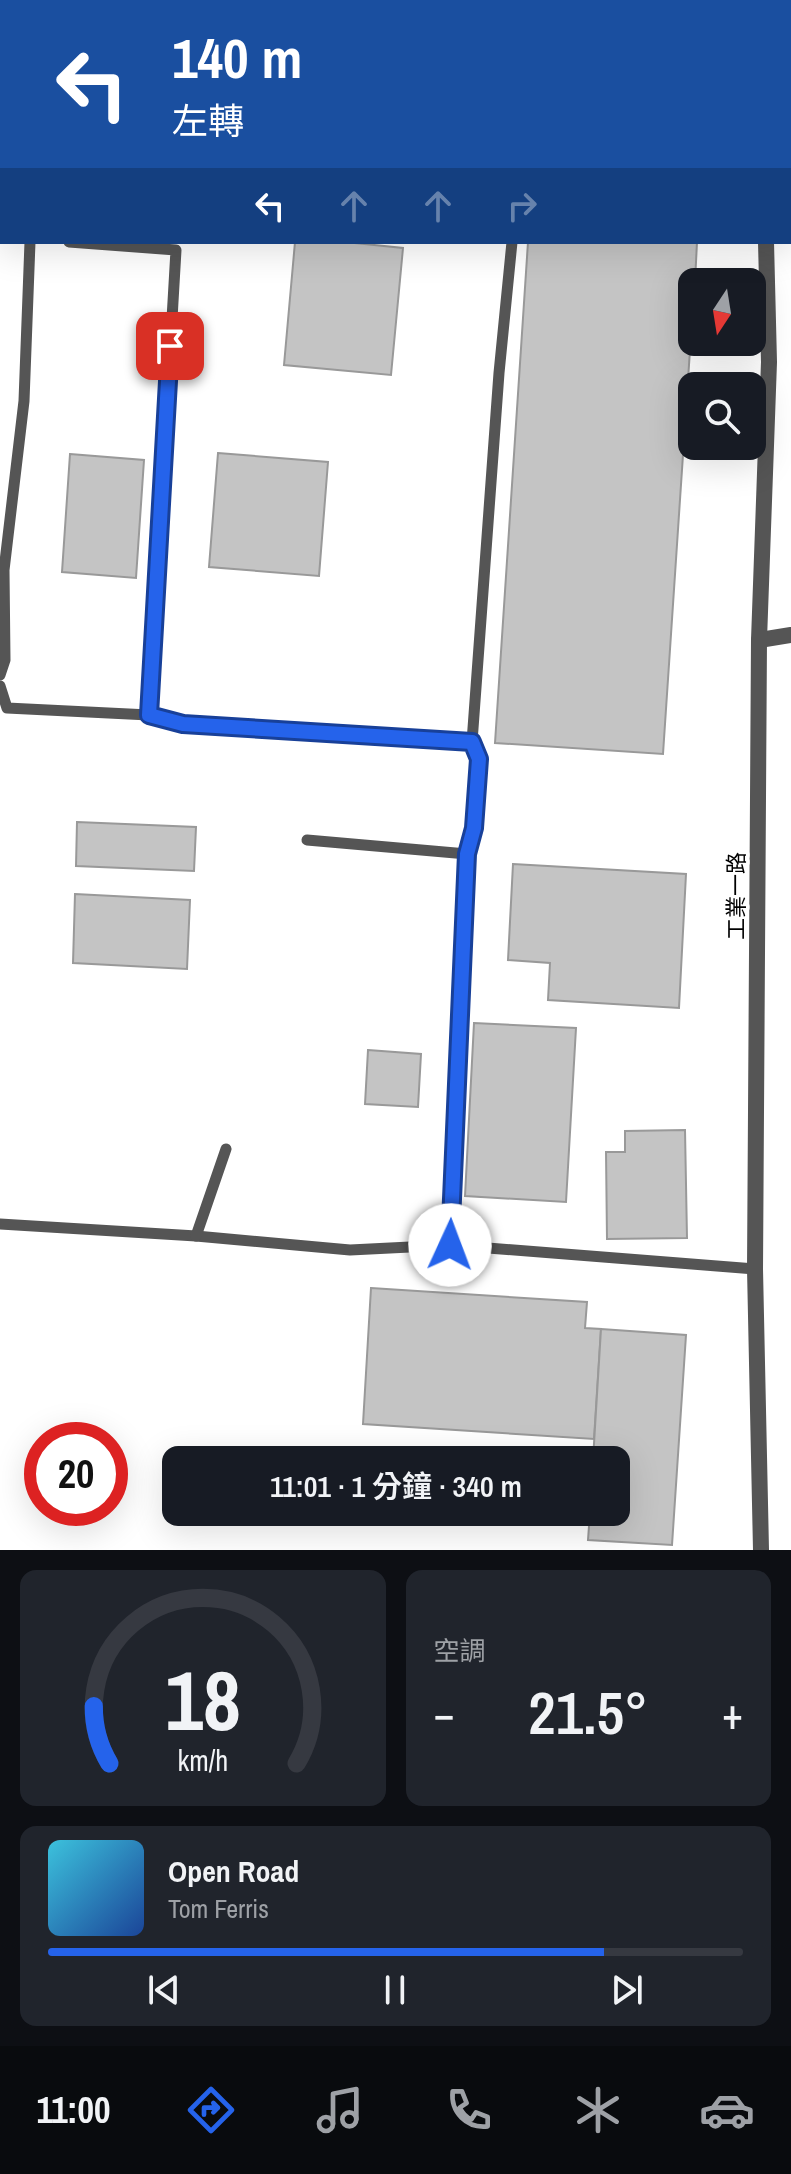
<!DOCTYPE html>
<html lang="zh-TW">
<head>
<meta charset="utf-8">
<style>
	body { margin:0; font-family:"Archivo Narrow","Noto Sans TC",sans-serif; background:#20242c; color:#f1f3f6; height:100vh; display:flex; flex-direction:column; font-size:30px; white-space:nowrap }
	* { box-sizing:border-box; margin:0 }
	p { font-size:26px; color:#9ea1a6 }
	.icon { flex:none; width:44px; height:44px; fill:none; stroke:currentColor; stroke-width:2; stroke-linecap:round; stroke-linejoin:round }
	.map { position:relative; height:1550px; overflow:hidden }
	.drawer { display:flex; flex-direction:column; gap:20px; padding:20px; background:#0d0f14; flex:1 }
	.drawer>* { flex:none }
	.guide { position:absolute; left:0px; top:0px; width:792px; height:244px; box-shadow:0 8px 32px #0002; background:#1a4fa0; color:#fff; overflow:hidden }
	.needle { width:52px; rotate:192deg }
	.controls { position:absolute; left:678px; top:268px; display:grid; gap:16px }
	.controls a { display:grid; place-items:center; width:88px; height:88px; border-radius:16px; background:#171b24; box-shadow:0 8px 32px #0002; font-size:40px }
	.speed { position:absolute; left:24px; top:1422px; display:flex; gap:16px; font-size:40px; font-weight:700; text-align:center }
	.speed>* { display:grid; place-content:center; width:104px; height:104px; border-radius:50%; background:#171b24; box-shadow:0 8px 32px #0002; line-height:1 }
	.speed .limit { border:12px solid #d22; background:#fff; color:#111 }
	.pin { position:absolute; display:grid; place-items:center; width:68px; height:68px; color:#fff; margin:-34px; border-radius:16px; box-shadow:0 4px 12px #0006 }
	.me { position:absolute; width:88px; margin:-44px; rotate:2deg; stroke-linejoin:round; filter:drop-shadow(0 0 6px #0008) }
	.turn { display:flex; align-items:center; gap:28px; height:168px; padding:0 40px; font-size:36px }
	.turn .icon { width:104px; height:104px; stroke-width:2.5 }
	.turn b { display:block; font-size:56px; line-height:68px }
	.lanes { display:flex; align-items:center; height:76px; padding:0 40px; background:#0003; justify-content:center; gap:40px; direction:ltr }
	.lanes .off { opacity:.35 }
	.big { font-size:60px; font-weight:600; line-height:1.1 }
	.drawer .tile { flex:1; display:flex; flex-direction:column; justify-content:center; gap:12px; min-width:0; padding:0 28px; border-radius:16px; background:#20242c }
	.drawer .dial { align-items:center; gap:0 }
	.dial svg { height:208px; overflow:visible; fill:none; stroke:#363941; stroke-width:7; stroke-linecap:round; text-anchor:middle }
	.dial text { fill:#f1f3f6; stroke:none }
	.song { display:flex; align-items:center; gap:24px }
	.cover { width:96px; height:96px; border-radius:12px; background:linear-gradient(135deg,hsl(190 70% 55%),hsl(220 70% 35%)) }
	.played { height:8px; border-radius:4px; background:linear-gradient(90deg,#2563eb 80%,#363941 80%) }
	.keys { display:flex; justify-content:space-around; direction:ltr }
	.heat { display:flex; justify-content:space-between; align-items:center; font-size:44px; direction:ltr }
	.drawer .tiles { flex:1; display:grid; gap:20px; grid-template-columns:1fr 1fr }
	.tile:last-child { grid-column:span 2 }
	.trip { position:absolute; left:162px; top:1446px; width:468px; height:80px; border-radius:16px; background:#171b24; box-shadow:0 8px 32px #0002; font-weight:600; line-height:80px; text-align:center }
	.tab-bar { display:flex; height:128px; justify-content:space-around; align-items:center; background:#090b0e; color:#9ea1a6 }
	.tab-bar .icon { width:56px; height:56px }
	.tab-bar .selected { color:#2563eb }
	.tab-bar b { font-size:36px; color:#f1f3f6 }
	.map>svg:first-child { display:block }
	.building { fill:#c4c4c4; stroke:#999; stroke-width:2 }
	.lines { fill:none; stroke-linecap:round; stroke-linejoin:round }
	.lane { stroke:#555; stroke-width:11 }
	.street { stroke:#555; stroke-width:16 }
	.route-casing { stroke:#184099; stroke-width:20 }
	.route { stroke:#2563eb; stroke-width:14 }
	.labels { text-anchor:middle; stroke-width:7; stroke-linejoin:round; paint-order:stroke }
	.street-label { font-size:22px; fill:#000; stroke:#fff }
</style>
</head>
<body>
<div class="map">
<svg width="791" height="1550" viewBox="0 0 791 1550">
	<rect width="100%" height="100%" fill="#fff"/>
	<g class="building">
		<rect x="311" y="0" width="211" height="2"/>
		<path d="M295 242H345L403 248 391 375 284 365Z"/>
		<path d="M528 242H697L695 282H692V320L663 754 495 743Z"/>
		<path d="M218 453 328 462 319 576 209 567Z"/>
		<path d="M70 454 144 460 136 578 62 572Z"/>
		<path d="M77 822 196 827 194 871 76 866Z"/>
		<path d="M513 864 686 874 679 1008 548 1000 550 963 508 960Z"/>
		<path d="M75 894 190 900 187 969 73 963Z"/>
		<path d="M474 1023 576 1028 566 1202 465 1196Z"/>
		<path d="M368 1050 421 1054 418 1107 365 1104Z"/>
		<path d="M685 1130 687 1238 607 1239 606 1152H625V1131Z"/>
		<path d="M371 1288 587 1302 585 1328 601 1329 594 1439 363 1424Z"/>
		<path d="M601 1329 686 1335 672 1545 588 1540 590 1512H616V1460H593Z"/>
	</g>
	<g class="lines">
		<g class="lane">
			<path d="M50 0V2"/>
			<path d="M790 145H791"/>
			<path d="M0 237H2"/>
			<path d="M69 242 176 250 149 715"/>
			<path d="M0 675 5 660 4 570 24 401 30 242"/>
			<path d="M0 686 7 708 149 715 183 724 472 742"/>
			<path d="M307 840 467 854"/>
			<path d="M0 1224 196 1236 350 1250 450 1245 755 1269"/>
			<path d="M196 1236 226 1149"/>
			<path d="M450 1245 467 854 474 828 479 759 472 742 499 373 512 242"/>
		</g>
		<g class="street">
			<path d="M770 2V0"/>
			<path d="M759 640 791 635"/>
			<path d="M761 1550 755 1269 759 640 769 362 766 242"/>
		</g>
	</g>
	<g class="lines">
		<defs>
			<path id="route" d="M170 346 149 715 183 724 472 742 479 759 474 828 467 854 450 1245"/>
		</defs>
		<use href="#route" class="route-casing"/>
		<use href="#route" class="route"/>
	</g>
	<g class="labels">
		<g class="street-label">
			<text transform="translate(736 896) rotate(-90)" y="8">工業一路</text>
		</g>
	</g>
</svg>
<div class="controls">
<a><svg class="needle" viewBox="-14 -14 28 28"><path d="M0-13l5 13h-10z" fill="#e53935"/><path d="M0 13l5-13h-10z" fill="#9ea1a6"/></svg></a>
<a><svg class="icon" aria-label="search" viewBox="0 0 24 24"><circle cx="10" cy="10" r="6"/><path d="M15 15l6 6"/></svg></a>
</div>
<div class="speed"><div class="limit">20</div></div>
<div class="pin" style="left:170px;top:346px;background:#d93025"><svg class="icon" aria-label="arrive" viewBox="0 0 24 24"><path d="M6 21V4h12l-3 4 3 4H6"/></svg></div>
<svg class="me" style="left:450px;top:1245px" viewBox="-20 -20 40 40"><circle r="19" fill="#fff"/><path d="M0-13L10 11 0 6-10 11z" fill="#2563eb"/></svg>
<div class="trip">11:01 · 1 分鐘 · 340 m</div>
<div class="guide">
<div class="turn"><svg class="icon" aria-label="left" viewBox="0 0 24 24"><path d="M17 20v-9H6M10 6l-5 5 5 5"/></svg><div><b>140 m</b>左轉</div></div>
<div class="lanes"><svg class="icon" aria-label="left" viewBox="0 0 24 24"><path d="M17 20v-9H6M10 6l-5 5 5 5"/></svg><svg class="icon off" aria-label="ahead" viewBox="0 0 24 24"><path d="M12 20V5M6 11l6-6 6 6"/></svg><svg class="icon off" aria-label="ahead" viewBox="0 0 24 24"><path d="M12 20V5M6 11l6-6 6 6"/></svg><svg class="icon off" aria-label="right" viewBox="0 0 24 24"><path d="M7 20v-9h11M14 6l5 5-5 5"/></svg></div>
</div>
</div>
<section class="drawer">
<div class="tiles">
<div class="tile dial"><svg viewBox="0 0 100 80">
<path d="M14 69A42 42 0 1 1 86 69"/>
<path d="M14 69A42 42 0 0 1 8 47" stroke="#2563eb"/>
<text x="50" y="56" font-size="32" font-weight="700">18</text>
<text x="50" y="72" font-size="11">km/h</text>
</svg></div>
<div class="tile"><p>空調</p>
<div class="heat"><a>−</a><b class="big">21.5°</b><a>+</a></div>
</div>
<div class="tile">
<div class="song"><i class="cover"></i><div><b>Open Road</b><p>Tom Ferris</p></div></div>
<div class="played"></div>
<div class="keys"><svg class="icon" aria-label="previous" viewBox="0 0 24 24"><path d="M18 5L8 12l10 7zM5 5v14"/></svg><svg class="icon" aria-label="pause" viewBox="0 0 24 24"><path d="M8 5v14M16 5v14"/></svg><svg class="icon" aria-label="next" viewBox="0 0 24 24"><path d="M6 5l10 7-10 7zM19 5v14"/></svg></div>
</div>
</div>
</section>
<nav class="tab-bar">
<b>11:00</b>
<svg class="icon selected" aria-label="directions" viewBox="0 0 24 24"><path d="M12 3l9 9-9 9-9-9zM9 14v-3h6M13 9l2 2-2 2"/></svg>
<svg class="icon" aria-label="music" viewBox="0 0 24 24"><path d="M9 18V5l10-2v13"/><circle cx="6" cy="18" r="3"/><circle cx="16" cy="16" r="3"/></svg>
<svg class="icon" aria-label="phone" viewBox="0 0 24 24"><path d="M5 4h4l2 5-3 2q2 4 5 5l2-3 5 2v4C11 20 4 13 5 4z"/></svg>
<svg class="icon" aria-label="climate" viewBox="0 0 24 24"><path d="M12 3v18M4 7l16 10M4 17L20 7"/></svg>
<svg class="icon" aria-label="car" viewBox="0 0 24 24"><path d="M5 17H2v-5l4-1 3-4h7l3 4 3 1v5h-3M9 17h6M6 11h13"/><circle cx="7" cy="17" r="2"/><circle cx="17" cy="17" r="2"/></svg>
</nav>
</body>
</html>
